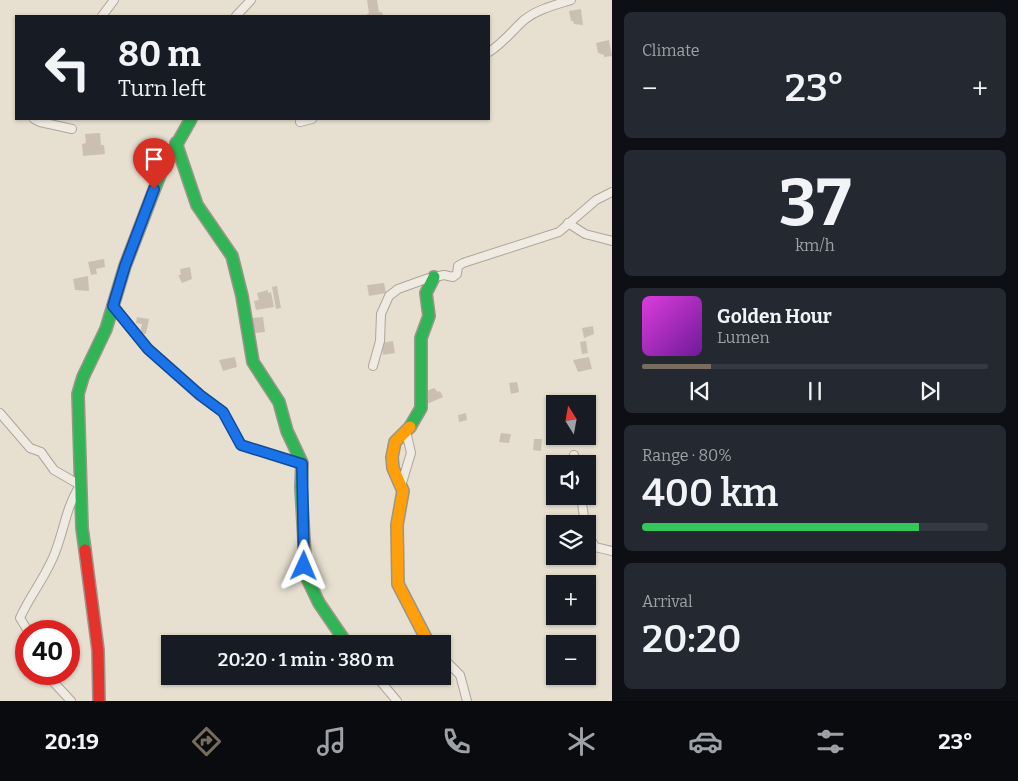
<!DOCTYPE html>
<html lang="en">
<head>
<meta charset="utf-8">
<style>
	body { margin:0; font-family:Bitter,serif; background:#242831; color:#f1f3f6; height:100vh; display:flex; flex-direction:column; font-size:19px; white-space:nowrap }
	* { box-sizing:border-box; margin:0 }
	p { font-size:16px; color:#9ea1a6 }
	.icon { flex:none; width:28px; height:28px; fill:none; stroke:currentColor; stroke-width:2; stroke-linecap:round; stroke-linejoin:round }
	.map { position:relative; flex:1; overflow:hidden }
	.panel { display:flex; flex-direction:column; gap:12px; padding:12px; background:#0d0f14; width:406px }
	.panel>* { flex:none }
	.guide { position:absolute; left:15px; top:15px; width:475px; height:105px; border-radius:0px; box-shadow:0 1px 4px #0004; background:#171b24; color:#f1f3f6; overflow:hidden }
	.needle { width:32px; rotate:349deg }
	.fabs { position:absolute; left:546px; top:395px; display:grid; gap:10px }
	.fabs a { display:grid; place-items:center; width:50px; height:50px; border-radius:0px; background:#171b24; box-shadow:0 1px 4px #0004; font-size:25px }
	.speed { position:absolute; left:15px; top:620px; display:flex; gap:10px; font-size:25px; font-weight:700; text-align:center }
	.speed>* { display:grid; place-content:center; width:65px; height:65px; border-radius:50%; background:#171b24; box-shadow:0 1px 4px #0004; line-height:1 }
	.speed .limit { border:8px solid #d22; background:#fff; color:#111 }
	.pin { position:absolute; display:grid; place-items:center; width:42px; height:42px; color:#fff; margin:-51px -21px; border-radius:50% 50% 50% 0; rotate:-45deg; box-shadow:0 0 5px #0007 }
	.pin .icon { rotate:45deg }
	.me { position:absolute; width:55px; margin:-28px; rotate:1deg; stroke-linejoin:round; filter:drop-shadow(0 0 4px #0008) }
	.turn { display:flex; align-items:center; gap:18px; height:105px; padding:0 20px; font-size:22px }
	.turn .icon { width:65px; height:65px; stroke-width:2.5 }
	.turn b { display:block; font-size:35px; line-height:42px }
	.big { font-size:38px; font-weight:600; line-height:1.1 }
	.panel .tile { flex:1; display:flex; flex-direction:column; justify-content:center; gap:8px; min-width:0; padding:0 18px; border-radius:8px; background:#242831 }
	.panel .dial { align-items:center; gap:0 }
	.dial b { font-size:65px; line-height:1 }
	.song { display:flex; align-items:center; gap:15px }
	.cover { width:60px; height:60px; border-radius:8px; background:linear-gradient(135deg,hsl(300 70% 55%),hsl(280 70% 35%)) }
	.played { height:5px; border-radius:2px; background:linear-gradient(90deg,#786c5e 20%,#363941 20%) }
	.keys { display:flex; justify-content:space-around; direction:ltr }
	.heat { display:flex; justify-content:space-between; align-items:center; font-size:28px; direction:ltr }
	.charge { height:8px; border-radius:4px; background:linear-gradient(90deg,#34c759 80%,#363941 0) }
	.trip { position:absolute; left:161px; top:635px; width:290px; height:50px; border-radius:0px; background:#171b24; box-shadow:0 1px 4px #0004; font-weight:600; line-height:50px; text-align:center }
	.tabs { display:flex; height:80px; justify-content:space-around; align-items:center; background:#090b0e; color:#9ea1a6 }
	.tabs .icon { width:35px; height:35px }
	.tabs .active { color:#786c5e }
	.tabs b { font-size:22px; color:#f1f3f6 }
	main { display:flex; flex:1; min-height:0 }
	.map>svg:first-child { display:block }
	.building { fill:#cbbfb2 }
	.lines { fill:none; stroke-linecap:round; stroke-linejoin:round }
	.street-casing { stroke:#ada599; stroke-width:10 }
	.fast-casing { stroke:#9c958a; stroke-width:14 }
	.slow-casing { stroke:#9c958a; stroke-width:14 }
	.jam-casing { stroke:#9c958a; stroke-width:14 }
	.street { stroke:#efebe3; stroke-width:8 }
	.fast { stroke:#30b455; stroke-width:11 }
	.slow { stroke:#ff9f0a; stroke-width:11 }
	.jam { stroke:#e5322d; stroke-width:11 }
	.route-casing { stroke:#114b97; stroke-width:12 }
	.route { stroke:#1a73e8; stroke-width:9 }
</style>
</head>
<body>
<main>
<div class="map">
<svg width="612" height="701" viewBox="0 0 612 701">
	<rect width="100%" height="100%" fill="#e7e0d1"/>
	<g class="building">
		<path d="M367 0H377L379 12H382L383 16H365L369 13Z"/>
		<path d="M581 9 583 25 574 24 573 21H571L569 11Z"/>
		<path d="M609 40 612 56 604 57V55L598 53 596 43Z"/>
		<path d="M100 133 101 145H104L105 154 83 156 82 144 86 143 85 134Z"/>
		<path d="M104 259 105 267 96 269 97 274 91 275 88 262Z"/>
		<path d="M190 267 192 279 182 283 178 275H181L180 269Z"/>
		<path d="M88 276 89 291 75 290 73 279Z"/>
		<path d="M384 283 386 293 369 296 367 285Z"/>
		<path d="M277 286 281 308 276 309 272 287Z"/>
		<path d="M268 290V293L271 292 274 307 256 310 254 301 259 300 257 293Z"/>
		<path d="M137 317 149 319 146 334 140 333 142 324 136 323Z"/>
		<path d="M263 317 265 332 254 333 252 318Z"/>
		<path d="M593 326 594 334 584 338 582 328Z"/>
		<path d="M393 341 395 353 383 355 381 343Z"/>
		<path d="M586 341 588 353 582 354 580 342Z"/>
		<path d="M235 357 237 367 223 371 219 360Z"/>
		<path d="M589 357 592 369 578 372 573 360Z"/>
		<path d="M517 382 519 392 511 394 509 383Z"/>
		<path d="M434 388 438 392 440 391 443 397 427 404 422 393Z"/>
		<path d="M466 413 467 420 459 422 458 415Z"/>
		<path d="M501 433 511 434 509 443 499 442Z"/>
		<path d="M534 439H542L541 451 533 450Z"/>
	</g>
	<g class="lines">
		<defs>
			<g id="street">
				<path d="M102 16 114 0"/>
				<path d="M236 16 251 0"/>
				<path d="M489 52C503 43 512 31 524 20 538 9 555 5 571 0"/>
				<path d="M34 119 40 122 72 129"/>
				<path d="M300 122 312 119"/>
				<path d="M568 223 585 234 612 241"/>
				<path d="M113 306 148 349 200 395 223 412 241 445 302 463"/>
				<path d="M373 366 380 341 381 314 389 296 398 289 426 279 444 275 453 277 457 274 458 266 463 263 559 232 596 200 612 192"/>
				<path d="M0 413 30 448 41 452 54 470 80 485C66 508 65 526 56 550 48 574 30 595 20 618L28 631"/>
				<path d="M574 455 576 464"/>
				<path d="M401 486 411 453 406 431"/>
				<path d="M581 496 585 524"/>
				<path d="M588 534 595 547 612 551"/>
				<path d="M442 657 460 675 467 701"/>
				<path d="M46 674 71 701"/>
				<path d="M376 676 397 701"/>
			</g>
			<g id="fast">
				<path d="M176 143 197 205 232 256 242 296 253 362 279 402 287 431 302 463 301 487 306 576 319 603 347 644"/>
				<path d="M410 427 421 408V338L429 316 426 293 434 277"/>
				<path d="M85 550 82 528 78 394 83 377 106 329 125 266 161 172 191 119"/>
			</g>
			<path id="slow" d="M410 427 395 442 392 457 393 468 403 491 397 525 398 584 429 644"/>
			<path id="jam" d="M85 550 98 650 99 701"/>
		</defs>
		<use href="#street" class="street-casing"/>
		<use href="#fast" class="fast-casing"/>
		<use href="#slow" class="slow-casing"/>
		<use href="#jam" class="jam-casing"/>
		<use href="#street" class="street"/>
		<use href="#fast" class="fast"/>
		<use href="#slow" class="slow"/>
		<use href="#jam" class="jam"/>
	</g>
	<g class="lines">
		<defs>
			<path id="route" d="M154 189 125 266 113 306 148 349 200 395 223 412 241 445 302 464 304 566"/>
		</defs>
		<use href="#route" class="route-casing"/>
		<use href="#route" class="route"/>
	</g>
</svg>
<div class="fabs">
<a><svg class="needle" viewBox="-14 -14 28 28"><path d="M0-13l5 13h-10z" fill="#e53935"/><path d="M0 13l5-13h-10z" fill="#9ea1a6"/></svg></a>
<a><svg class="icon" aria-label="sound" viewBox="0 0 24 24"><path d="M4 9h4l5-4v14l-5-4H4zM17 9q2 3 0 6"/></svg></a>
<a><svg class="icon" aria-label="layers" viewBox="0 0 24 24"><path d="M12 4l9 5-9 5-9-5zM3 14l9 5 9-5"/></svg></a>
<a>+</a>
<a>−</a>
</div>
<div class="speed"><div class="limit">40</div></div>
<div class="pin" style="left:154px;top:189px;background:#d93025"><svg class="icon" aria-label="arrive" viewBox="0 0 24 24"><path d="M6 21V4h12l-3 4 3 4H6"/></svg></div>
<svg class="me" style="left:304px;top:566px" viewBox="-20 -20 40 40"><path d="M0-17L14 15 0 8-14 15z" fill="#1a73e8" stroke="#fff" stroke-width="4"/></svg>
<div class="trip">20:20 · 1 min · 380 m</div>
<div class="guide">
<div class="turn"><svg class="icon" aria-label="left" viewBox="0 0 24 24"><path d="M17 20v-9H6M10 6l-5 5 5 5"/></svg><div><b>80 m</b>Turn left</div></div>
</div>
</div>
<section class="panel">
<div class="tile"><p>Climate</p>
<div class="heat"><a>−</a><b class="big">23°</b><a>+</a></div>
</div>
<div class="tile dial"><b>37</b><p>km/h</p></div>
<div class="tile">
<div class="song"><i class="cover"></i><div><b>Golden Hour</b><p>Lumen</p></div></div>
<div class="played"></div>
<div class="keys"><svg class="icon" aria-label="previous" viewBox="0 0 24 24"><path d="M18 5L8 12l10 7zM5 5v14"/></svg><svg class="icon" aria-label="pause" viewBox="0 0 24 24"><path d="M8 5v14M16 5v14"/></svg><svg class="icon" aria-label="next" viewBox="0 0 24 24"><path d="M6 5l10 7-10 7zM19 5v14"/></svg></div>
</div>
<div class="tile"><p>Range · 80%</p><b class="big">400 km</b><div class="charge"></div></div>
<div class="tile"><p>Arrival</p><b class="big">20:20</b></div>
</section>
</main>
<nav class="tabs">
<b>20:19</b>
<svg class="icon active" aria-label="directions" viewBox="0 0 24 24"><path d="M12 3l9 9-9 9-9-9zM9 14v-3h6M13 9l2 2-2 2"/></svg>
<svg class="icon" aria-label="music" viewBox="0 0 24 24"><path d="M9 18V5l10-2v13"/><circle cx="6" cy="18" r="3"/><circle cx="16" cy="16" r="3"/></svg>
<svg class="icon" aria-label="phone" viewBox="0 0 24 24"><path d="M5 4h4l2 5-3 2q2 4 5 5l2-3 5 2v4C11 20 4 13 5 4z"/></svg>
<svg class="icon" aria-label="climate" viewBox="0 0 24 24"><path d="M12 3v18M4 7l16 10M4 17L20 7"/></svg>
<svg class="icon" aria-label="car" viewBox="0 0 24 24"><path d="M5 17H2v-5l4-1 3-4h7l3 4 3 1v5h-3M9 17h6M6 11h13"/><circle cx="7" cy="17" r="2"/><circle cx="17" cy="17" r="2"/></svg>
<svg class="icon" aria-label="filters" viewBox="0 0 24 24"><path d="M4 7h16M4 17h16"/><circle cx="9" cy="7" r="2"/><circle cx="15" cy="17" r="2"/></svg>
<b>23°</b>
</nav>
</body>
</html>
